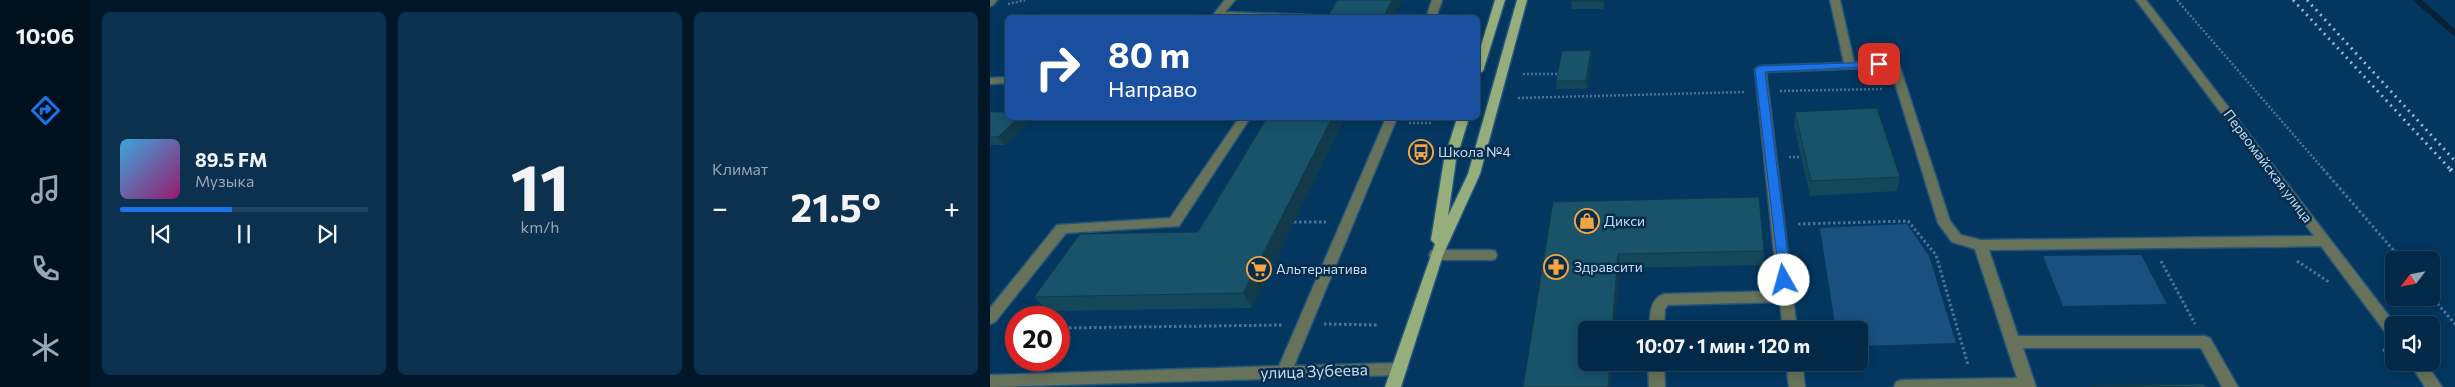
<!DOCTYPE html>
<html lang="ru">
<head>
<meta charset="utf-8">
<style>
	body { margin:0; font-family:Commissioner,sans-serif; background:#0c314f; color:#f1f3f6; height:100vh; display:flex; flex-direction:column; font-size:19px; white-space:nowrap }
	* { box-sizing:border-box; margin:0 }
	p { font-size:16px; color:#96a6b4 }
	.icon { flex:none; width:28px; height:28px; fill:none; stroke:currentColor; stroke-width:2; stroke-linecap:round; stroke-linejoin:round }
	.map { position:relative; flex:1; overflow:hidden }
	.sheet { display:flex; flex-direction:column; gap:12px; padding:12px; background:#011728; width:900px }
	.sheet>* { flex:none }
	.banner { position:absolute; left:15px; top:15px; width:475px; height:105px; border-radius:8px; box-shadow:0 2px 12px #0003,0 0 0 1px #234560; background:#1a4fa0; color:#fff; overflow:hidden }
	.needle { width:32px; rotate:238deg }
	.fabs { position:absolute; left:1395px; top:251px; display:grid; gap:10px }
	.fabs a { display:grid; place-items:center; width:55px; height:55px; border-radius:8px; background:#022948; box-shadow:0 2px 12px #0003,0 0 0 1px #234560; font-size:25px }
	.speed { position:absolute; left:15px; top:306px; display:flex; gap:10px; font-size:25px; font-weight:700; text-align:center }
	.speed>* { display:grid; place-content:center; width:65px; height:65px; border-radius:50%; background:#022948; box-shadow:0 2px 12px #0003,0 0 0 1px #234560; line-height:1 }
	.speed .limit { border:8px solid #d22; background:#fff; color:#111 }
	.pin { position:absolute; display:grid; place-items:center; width:42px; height:42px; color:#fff; margin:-21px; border-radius:10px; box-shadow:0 2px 8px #0006 }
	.me { position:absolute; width:55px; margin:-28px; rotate:353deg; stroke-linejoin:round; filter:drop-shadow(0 0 4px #0008) }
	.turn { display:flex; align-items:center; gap:18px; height:105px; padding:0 20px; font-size:22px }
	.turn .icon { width:65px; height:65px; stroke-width:2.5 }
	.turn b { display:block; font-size:35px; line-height:42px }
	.big { font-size:38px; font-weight:700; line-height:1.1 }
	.sheet .widget { flex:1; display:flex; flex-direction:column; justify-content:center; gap:8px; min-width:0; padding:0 18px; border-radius:8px; background:#0c314f }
	.sheet .dial { align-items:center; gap:0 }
	.dial b { font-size:65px; line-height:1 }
	.song { display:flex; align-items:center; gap:15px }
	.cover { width:60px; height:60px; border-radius:8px; background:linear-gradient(135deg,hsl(200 70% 55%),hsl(320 70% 35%)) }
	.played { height:5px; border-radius:2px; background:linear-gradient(90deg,#1a73e8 45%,#234560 45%) }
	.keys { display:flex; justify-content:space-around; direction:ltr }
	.heat { display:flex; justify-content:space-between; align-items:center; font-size:28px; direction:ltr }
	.sheet .tiles { flex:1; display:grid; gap:12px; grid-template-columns:repeat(3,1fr) }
	.trip { position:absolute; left:588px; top:321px; width:290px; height:50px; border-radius:8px; background:#022948; box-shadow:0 2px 12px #0003,0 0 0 1px #234560; font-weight:700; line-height:50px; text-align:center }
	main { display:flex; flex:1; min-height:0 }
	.dock { display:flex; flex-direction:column; width:90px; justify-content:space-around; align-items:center; background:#01101d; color:#96a6b4 }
	.dock .icon { width:35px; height:35px }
	.dock .on { color:#1a73e8 }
	.dock b { font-size:22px; color:#f1f3f6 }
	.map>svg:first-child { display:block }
	.green { fill:#1a507e }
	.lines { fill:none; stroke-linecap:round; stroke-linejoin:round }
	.stream { stroke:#0a2035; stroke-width:6 }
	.minor-casing { stroke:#25557b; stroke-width:3 }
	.major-casing { stroke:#25557b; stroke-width:3 }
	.path-far1 { stroke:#4a7497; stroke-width:2.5; stroke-dasharray:2 2; stroke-linecap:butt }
	.path { stroke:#4a7497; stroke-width:3; stroke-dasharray:2.5 2.5; stroke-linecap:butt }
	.minor { fill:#67725a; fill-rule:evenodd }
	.major { fill:#96ae7c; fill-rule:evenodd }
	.rail-far1 { stroke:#98b7d4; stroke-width:3; stroke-dasharray:2 4.5; stroke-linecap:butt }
	.rail { stroke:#98b7d4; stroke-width:4.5; stroke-dasharray:2.5 5.5; stroke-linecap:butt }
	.wall { fill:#15475b }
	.shaded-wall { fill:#113a4a }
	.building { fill:#18536a; stroke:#113a4a }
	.route { fill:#1a73e8; stroke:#114b97 }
	.labels { text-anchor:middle; stroke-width:5; stroke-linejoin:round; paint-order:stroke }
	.poi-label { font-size:14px; fill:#c2dbf4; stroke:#082d4c; text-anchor:start }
	.street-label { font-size:14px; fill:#c2dbf4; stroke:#082d4c }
	.near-street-label { font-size:16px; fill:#c2dbf4; stroke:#082d4c }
</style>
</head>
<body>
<main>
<nav class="dock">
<b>10:06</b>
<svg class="icon on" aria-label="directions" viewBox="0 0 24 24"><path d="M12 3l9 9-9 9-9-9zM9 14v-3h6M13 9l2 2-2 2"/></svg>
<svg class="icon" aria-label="music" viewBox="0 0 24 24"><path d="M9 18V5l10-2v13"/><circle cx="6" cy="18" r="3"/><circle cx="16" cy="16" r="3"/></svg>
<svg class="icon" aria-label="phone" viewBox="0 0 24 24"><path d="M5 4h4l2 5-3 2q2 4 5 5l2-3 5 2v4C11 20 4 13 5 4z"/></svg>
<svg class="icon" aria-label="climate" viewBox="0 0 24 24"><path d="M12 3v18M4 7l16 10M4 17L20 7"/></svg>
</nav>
<section class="sheet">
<div class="tiles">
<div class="widget">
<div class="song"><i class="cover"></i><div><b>89.5 FM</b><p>Музыка</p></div></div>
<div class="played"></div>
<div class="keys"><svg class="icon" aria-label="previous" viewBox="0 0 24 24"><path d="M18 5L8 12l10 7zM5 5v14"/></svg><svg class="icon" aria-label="pause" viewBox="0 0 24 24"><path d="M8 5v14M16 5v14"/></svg><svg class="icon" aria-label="next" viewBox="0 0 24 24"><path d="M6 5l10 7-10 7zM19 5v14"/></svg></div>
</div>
<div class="widget dial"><b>11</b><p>km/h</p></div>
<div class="widget"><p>Климат</p>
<div class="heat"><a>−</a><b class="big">21.5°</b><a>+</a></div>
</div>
</div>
</section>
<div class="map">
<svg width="1465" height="387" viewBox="0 0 1465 387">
	<rect width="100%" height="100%" fill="#033760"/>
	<g class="green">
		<path d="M917 224 939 256 966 343 869 346V330H846L830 228Z"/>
		<path d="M1151 255 1177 304 1073 306 1053 256Z"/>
	</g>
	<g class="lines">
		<path class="stream" d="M1427 0 1465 33"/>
		<defs>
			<g id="minor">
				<path d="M0 0H7L3 5 0 6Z"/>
				<path d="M235 0H245L235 12 321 15 326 18 225 17 223 15Z"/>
				<path d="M442 0H452L446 18H436Z"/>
				<path d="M840 0H850L864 62 904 61 909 64 960 221 971 235 991 240 1324 236 1146 0H1156L1406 325H1404V339L1399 337 1331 246 999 250 1028 336H1215L1220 338 1248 387H1232L1211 348H1033L1046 387H904L906 382 912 380 1027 378 985 249 962 242 948 223 900 67 776 72 807 330H793L790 302 678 305 675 309 674 330H660C660 317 659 299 674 294L788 291 765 69 770 66 854 63Z"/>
				<path d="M18 77V83L0 84V78Z"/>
				<path d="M249 118H260L189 226 76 233 5 322 0 324V308L67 225 180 218Z"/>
				<path d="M396 118H407L304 366 409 363 414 364 417 369 414 374 409 375 0 387V375L289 366Z"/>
				<path d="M446 250H500L505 251 507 255 505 259 500 260H446L441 259 439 255 441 251Z"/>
				<path d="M658 362H674L675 387H659Z"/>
				<path d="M796 362H812L815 387H799Z"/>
				<path d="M1419 362H1435L1452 387H1435Z"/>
			</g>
			<g id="major">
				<path d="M505 0H515L493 71 488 74V56Z"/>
				<path d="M527 0H537L490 174 453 255 411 387H395L445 244 441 240 454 160 467 118H479L466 160 458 216 478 174Z"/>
			</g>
		</defs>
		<use href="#minor" class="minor-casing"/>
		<use href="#major" class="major-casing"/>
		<g class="path-far1">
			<path d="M1187 0 1334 170"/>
			<path d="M18 4 35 0"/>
			<path d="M405 15H425"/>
			<path d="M533 74H570"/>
			<path d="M790 91 894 89"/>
			<path d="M528 98 754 92"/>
			<path d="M419 123H443"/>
			<path d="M799 157H811"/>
		</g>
		<g class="path">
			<path d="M1333 169 1412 260"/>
			<path d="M304 222H336"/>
			<path d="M808 224 918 221 946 255 978 365"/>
			<path d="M1171 261 1205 324"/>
			<path d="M1307 261 1339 282"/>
			<path d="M1441 296 1465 324"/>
			<path d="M334 324 388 325"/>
			<path d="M69 328 293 325"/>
			<path d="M16 329H26"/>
			<path d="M1393 349 1407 368"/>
		</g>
		<use href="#minor" class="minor"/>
		<use href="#major" class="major"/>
		<g class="rail-far1">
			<path d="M1303 0 1461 170"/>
			<path d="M1317 0 1465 161"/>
		</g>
		<path class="rail" d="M1460 169 1465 174"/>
	</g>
	<g class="wall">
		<path d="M581 0H615L614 9H582Z"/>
		<path d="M602 58 597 89H567L566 81Z"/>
		<path d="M0 112 18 118H38L40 120 15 145H0Z"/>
		<path d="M805 112 910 177 907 191 820 196 804 126Z"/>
		<path d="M277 118H355L262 308 57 311 44 297 208 232Z"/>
		<path d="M563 202 774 251V265L630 268Z"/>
	</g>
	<g class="shaded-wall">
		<path d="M402 0H413L404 18H393Z"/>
		<path d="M613 0H615L614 9 613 1Z"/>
		<path d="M601 50 602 58 597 89 596 81Z"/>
		<path d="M28 118H38L40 120 15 145 8 137Z"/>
		<path d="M342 118H355L262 308 253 293Z"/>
		<path d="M628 254 630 268 625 330H622Z"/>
		<path d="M620 362H623L621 387H618Z"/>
	</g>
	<g class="building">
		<path d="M347 0H402L393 18H337Z"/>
		<rect x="581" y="0" width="32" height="1"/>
		<path d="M601 50 596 81H566L572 51Z"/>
		<path d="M887 108 910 177 821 181 805 112Z"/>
		<path d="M0 112H18V118H28L8 137H0Z"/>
		<path d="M277 118H342L253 293 44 297 90 234 208 232Z"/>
		<path d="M769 197 774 251 628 254 622 330H596V362H620L618 387H533L563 202Z"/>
		<path d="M1214 384 1216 387 1102 386Z"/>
	</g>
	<path class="route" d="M889 62 894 64 893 66 775 72 801 280 794 285 790 283 765 69 770 66Z"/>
	<defs>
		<symbol id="bus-ring" viewBox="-11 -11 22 22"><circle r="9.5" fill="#082d4c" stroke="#f2a542" stroke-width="1.5"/><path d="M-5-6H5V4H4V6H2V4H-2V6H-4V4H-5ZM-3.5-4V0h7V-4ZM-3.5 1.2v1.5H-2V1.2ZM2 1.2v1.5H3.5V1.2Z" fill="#f2a542"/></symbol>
		<symbol id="shop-ring" viewBox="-11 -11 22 22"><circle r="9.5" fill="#082d4c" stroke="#f2a542" stroke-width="1.5"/><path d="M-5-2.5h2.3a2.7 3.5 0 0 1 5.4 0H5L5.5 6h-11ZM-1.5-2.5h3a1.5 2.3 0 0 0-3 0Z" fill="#f2a542"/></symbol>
		<symbol id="pharmacy-ring" viewBox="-11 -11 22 22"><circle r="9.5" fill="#082d4c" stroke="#f2a542" stroke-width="1.5"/><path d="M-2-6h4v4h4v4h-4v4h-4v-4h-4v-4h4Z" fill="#f2a542"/></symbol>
		<symbol id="supermarket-ring" viewBox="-11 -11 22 22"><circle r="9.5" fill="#082d4c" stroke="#f2a542" stroke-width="1.5"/><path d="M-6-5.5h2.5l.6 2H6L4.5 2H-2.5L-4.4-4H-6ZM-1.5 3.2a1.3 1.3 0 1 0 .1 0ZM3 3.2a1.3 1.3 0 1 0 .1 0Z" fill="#f2a542"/></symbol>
	</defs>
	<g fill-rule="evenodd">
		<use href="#bus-ring" x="417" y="138" width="28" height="28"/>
		<use href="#shop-ring" x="583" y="207" width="28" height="28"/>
		<use href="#pharmacy-ring" x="552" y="253" width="28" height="28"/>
		<use href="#supermarket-ring" x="255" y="255" width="28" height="28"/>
	</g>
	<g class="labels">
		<g class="poi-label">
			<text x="448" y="157">Школа №4</text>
			<text x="614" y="226">Дикси</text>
			<text x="584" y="272">Здравсити</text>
			<text x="286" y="274">Альтернатива</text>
		</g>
		<g class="street-label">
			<text transform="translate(1278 166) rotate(53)" y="5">Первомайская улица</text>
		</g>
		<g class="near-street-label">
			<text transform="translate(324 371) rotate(-2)" y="6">улица Зубеева</text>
		</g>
	</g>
</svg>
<div class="fabs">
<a><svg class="needle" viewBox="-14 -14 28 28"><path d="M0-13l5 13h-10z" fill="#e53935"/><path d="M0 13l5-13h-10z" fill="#96a6b4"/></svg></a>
<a><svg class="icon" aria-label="sound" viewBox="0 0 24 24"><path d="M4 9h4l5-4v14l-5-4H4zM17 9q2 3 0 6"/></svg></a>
</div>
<div class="speed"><div class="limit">20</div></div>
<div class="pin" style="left:889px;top:64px;background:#d93025"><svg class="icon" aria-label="arrive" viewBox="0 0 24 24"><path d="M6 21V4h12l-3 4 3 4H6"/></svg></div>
<svg class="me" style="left:794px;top:280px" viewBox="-20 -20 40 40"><circle r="19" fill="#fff"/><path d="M0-13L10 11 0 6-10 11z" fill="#1a73e8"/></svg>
<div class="trip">10:07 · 1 мин · 120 m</div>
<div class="banner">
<div class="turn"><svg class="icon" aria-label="right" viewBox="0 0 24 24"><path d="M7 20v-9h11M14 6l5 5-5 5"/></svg><div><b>80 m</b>Направо</div></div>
</div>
</div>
</main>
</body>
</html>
